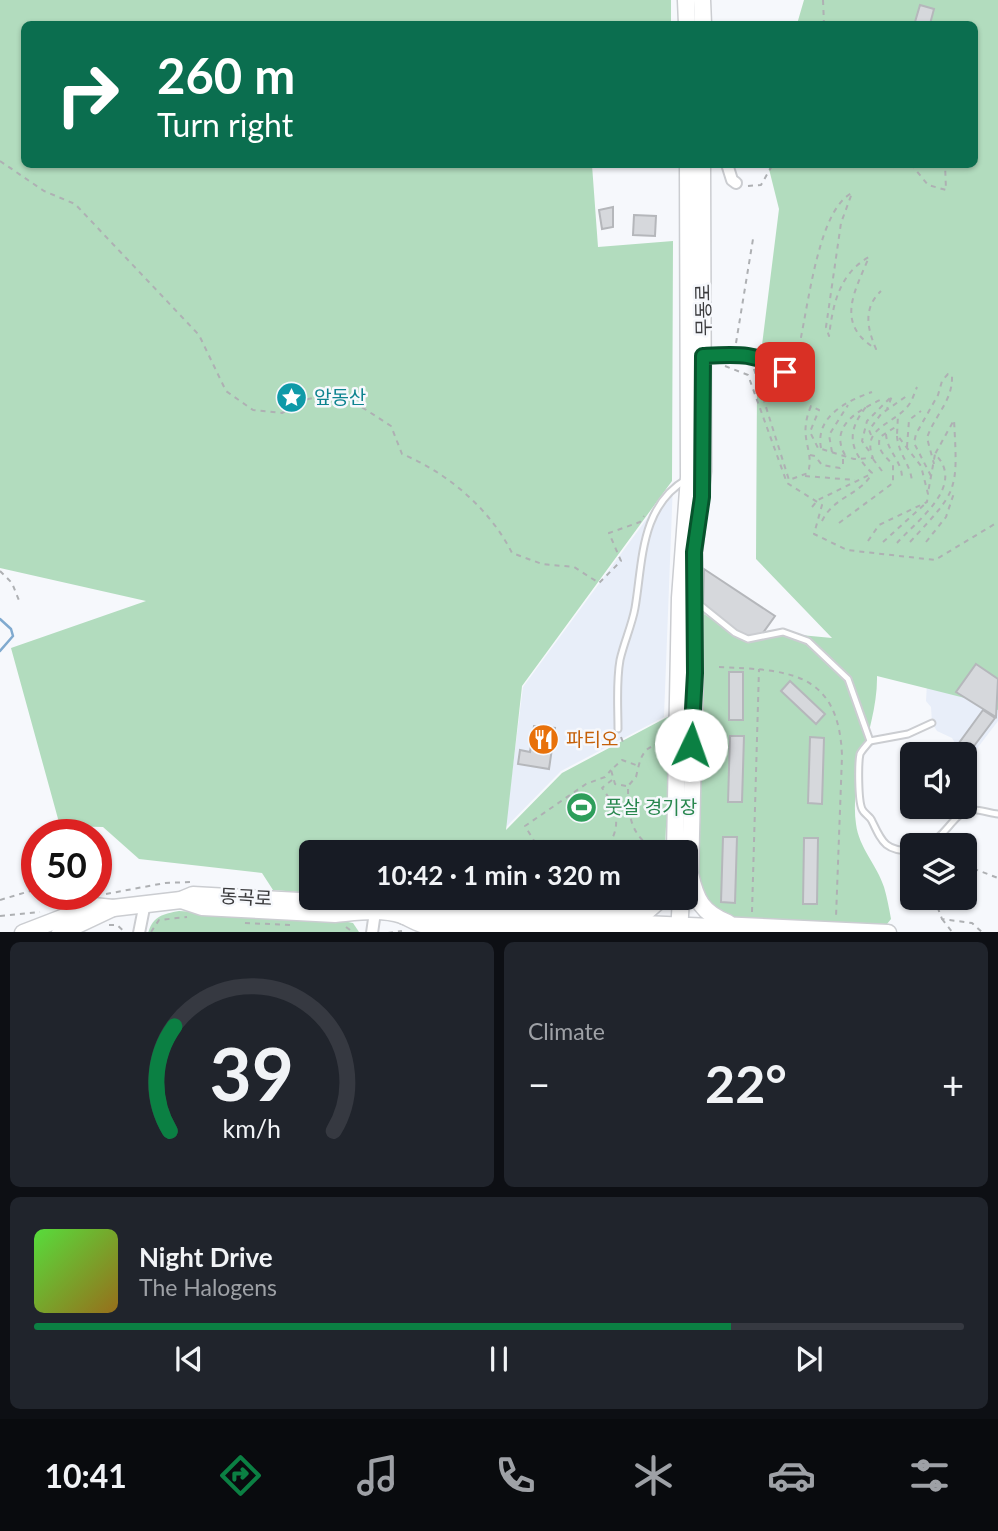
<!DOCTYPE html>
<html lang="en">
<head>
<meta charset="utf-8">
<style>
	body { margin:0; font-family:Lato,"Noto Sans KR",sans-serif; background:#20242c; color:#f1f3f6; height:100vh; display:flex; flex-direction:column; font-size:26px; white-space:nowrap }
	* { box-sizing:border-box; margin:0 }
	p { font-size:23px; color:#9ea1a6 }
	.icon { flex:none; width:38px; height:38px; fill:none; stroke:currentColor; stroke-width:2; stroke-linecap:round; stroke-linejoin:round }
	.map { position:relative; height:932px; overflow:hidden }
	.drawer { display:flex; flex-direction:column; gap:10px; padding:10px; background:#0d0f14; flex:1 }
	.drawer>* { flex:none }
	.hud { position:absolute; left:21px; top:21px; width:957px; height:147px; border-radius:10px; box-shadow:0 2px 5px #0004; background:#0b6e4f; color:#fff; overflow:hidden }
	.buttons { position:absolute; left:900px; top:742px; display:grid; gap:14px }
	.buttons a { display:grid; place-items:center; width:77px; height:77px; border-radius:10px; background:#171b24; box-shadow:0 2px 5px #0004; font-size:35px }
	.speed { position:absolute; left:21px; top:819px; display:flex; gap:14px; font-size:35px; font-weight:700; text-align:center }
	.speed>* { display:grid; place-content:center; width:91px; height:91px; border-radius:50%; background:#171b24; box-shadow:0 2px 5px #0004; line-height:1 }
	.speed .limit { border:10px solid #d22; background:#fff; color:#111 }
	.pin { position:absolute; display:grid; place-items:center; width:60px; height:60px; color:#fff; margin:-30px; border-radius:14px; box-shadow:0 4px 10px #0006 }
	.me { position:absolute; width:77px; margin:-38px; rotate:3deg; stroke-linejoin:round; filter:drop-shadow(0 0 5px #0008) }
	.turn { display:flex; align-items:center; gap:24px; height:147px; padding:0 21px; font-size:32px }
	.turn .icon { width:91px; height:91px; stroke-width:2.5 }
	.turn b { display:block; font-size:49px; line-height:60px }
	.big { font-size:52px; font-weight:700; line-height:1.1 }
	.drawer .card { flex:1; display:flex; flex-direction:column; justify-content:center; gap:10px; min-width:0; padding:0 24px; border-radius:10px; background:#20242c }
	.drawer .dial { align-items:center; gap:0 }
	.dial svg { height:182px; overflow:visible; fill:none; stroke:#363941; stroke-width:7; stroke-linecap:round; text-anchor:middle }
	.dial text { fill:#f1f3f6; stroke:none }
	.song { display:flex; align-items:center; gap:21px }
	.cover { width:84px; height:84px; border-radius:10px; background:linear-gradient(135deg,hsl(110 70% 55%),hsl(40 70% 35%)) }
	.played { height:7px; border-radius:4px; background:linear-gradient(90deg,#0b8043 75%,#363941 75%) }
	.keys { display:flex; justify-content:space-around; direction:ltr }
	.heat { display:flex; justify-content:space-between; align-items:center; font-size:38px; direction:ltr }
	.drawer .tiles { flex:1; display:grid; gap:10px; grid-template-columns:1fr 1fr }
	.card:last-child { grid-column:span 2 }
	.trip { position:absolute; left:299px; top:840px; width:399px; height:70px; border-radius:10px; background:#171b24; box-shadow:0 2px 5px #0004; font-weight:700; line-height:70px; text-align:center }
	.tab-bar { display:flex; height:112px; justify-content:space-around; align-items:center; background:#090b0e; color:#9ea1a6 }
	.tab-bar .icon { width:49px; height:49px }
	.tab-bar .active { color:#0b8043 }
	.tab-bar b { font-size:32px; color:#f1f3f6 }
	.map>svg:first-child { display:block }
	.built { fill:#e8eef9 }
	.green { fill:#b2dcbe }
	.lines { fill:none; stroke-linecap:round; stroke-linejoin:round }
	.stream { stroke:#80aacf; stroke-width:2.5 }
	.building { fill:#d6d8dc; stroke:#b5b7bb; stroke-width:2 }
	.service-casing { stroke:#cbcdd1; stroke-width:9 }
	.minor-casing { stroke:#cbcdd1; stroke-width:14 }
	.secondary-casing { stroke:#cbcdd1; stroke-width:19 }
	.path { stroke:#aeb0b3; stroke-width:2; stroke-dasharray:5 5; stroke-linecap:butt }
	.service { stroke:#fff; stroke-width:5 }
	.minor { stroke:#fff; stroke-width:10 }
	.secondary { stroke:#fff; stroke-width:16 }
	.route-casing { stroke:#07532c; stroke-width:18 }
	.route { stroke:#0b8043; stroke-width:12 }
	.labels { text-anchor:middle; stroke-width:5; stroke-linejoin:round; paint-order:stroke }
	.street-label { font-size:19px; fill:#3a3a3c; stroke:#f6f8fc }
	.culture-label { font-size:19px; fill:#0d838f; stroke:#f6f8fc; text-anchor:start }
	.food-label { font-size:19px; fill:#c56008; stroke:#f6f8fc; text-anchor:start }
	.leisure-label { font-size:19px; fill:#27864d; stroke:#f6f8fc; text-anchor:start }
</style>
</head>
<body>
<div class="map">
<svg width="998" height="933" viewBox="0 0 998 933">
	<rect width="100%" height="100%" fill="#f6f8fc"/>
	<g class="built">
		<path d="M673 483 664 717 561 771 505 828 523 687Z"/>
		<path d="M998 677V721L972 755 964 758 952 738 937 731 932 723 931 707 926 701 927 683Z"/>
	</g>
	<g class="green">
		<path d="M0 0H671V24H24V164L592 165 598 247 673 241 672 481 522 686 506 830 562 773 675 713 672 802 666 826 665 852H312L311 893 273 890 262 873 139 859 103 827 60 826 11 648 146 601 0 568Z"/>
		<path d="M804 0H998V710L965 698 877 676C878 724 849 777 856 824 859 848 877 865 884 887 887 897 889 908 891 919L887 924 723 918C682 897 704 837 700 800 700 792 697 785 695 778L704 614 747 641 790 634 832 638 756 559 757 385 779 209 768 165 975 164V24H797Z"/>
		<path d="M500 898H658L638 909 500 903Z"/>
		<path d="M179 911 343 921 353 923 359 932 148 933C153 916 163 914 179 911Z"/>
	</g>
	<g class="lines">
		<path class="stream" d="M0 619 11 629 13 636 0 651"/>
	</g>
	<g class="building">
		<path d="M920 5 934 9 930 24 915 22Z"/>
		<path d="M613 207V227L602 229 599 210Z"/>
		<path d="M634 215 656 216 655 236 633 235Z"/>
		<path d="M704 569 775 616 760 637 748 639 721 622 703 604Z"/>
		<path d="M976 664 998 679 996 717 956 692Z"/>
		<rect x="729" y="672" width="14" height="48"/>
		<path d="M790 681 825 714 816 724 781 691Z"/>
		<path d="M983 710 995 718 971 750 959 743Z"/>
		<path d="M534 726 555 728 549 769 518 764 520 750 530 752Z"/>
		<path d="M730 736H744L742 802H728Z"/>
		<path d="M810 737 824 738 822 804 808 803Z"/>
		<path d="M723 837H737L735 903 721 902Z"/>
		<path d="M804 838H818L817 904H803Z"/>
	</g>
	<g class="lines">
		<defs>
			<g id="service">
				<path d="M699 604 735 633 748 639 783 632 808 641 848 679 870 741C867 745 862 750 860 754 858 763 858 800 862 809 864 814 870 816 872 821 882 842 885 851 912 851"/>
				<path d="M618 729C618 707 616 682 620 660 624 642 632 625 635 608 643 561 640 506 687 479"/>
				<path d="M870 741 908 734 932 723"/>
				<path d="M928 845C944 838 955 812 970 810 979 809 989 813 998 814"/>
			</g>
			<g id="minor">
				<path d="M727 164 732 180 736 183"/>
				<path d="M703 356C737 355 756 352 785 372"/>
				<path d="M139 933 145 903"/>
				<path d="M372 933 375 912"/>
			</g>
			<g id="secondary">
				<path d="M686 0 687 24"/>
				<path d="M702 0 703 24"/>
				<path d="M702 164 703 471 694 552 695 673 690 874C696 900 702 913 728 923"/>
				<path d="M675 852 680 598 689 477 688 164"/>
				<path d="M181 900 202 907 335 914C357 912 381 908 402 915 409 918 415 922 422 924L626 930 643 924"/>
				<path d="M404 916 422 909 619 916 643 924 712 927 725 933"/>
				<path d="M627 917 647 911 662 898"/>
				<path d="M719 925 888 933"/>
				<path d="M23 933 93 906 113 908 181 900 193 895 336 903 353 910"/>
				<path d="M60 933 113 908"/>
				<path d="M679 933 681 898"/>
			</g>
		</defs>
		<use href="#service" class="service-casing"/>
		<use href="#minor" class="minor-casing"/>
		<use href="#secondary" class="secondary-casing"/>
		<g class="path">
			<path d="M823 0 824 24"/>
			<path d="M0 161 44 191 75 204 199 335 226 391 253 410 282 413 308 399 340 393 391 426 402 454C448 473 490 509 512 553L542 564 574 567 599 583 621 561 609 533 640 522 644 516"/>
			<path d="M911 164 928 185 946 190 945 164"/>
			<path d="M748 186 761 185 773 164"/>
			<path d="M736 343 753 239"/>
			<path d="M725 366 748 375 787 483 822 505 814 534 847 550 935 560 998 522"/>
			<path d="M794 367C807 327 814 212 852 193L841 223 826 327 829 336C833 304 839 274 869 257 854 293 835 324 876 349 867 328 863 308 881 291"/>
			<path d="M754 369 789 480 808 473C815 449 797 439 811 406L819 410 810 432 818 448 854 459 873 458C861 428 892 425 907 407 912 402 914 394 917 387"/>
			<path d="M886 434C887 452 903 461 902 480"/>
			<path d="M871 435 869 430 881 414 908 395"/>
			<path d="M897 436C898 453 911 465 912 482"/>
			<path d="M907 447 909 420 921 411"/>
			<path d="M821 448C815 417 846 401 872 392"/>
			<path d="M869 451 862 441 867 421 892 396 887 409"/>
			<path d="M832 452 829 435 848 405"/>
			<path d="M810 455 815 456 822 465 840 468 843 465V458"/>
			<path d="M845 455C829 427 857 411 880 400"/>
			<path d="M873 459 885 475"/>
			<path d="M805 476 855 480"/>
			<path d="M931 476 914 443 916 434 938 395 942 381 948 374 952 376C953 401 934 416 927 438L934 464"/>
			<path d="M812 507 818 500 871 474"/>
			<path d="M822 521C834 496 861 495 872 473 849 450 846 432 866 407"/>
			<path d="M839 523 893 483V465C886 456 876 451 880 437L897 426"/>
			<path d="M868 541 879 525 927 502 928 494 921 466 897 435 898 415"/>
			<path d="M883 542 926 503"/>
			<path d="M910 542C958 490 958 492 954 420L935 454"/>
			<path d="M926 542 946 517 954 493"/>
			<path d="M897 543C916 521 967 486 935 454L928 493"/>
			<path d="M0 571 12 583 20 603"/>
			<path d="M719 667C788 670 839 671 842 756L836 917"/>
			<path d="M621 737 624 745"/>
			<path d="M626 786 615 784 611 770 622 760 636 765"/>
			<path d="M541 852 525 826 586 784 605 777 611 770"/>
			<path d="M601 852C623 833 619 810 602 788L612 780"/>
			<path d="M659 852C630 837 628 816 628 786L636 777C640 761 641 745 663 744"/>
			<path d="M905 858 912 870"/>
			<path d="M964 865 998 878"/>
			<path d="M106 894 165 883 190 882"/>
			<path d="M400 898H410"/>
			<path d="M934 898 942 919 972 923 983 933"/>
			<path d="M0 900 37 889"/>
			<path d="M752 912 759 669"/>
			<path d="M0 916 40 912"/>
			<path d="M942 919 953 933"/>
			<path d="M245 923 291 925"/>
			<path d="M109 925H117L126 933"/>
			<path d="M346 927 354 933"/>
			<path d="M151 932 159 920 187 917"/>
			<path d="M388 933 402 931"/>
		</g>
		<use href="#service" class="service"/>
		<use href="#minor" class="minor"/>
		<use href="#secondary" class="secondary"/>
	</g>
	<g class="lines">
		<defs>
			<path id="route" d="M691 745 695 673 694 552 702 497 703 356C737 354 756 352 785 372"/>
		</defs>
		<use href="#route" class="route-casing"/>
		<use href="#route" class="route"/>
	</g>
	<defs>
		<symbol id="sight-disc" viewBox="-11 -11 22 22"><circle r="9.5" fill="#0f9aa8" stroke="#f6f8fc"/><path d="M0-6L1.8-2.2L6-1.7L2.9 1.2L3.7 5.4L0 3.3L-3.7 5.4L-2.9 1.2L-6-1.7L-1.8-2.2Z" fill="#fff"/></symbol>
		<symbol id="restaurant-disc" viewBox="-11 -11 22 22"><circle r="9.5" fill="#e8710a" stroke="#f6f8fc"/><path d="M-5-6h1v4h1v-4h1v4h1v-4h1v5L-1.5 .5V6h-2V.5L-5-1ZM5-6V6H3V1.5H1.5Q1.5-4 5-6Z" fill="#fff"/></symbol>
		<symbol id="stadium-disc" viewBox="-11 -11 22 22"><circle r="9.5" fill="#2e9e5b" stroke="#f6f8fc"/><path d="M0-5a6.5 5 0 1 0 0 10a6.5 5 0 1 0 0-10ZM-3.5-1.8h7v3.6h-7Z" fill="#fff"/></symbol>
	</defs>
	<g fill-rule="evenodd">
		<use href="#sight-disc" x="274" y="380" width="35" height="35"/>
		<use href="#restaurant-disc" x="526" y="722" width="35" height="35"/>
		<use href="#stadium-disc" x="564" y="790" width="35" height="35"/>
	</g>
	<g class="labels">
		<g class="street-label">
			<text transform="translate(703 310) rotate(-91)" y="7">무동로</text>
			<text transform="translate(246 897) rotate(3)" y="7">동곡로</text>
		</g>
		<g class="culture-label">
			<text x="314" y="404">앞동산</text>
		</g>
		<g class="food-label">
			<text x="566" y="746">파티오</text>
		</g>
		<g class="leisure-label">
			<text x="605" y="814">풋살 경기장</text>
		</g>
	</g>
</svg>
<div class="buttons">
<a><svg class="icon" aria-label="sound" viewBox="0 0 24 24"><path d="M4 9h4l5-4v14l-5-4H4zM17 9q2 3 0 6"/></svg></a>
<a><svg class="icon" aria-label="layers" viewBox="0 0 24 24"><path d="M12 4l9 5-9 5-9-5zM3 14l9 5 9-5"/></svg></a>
</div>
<div class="speed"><div class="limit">50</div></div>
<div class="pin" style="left:785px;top:372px;background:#d93025"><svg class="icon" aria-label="arrive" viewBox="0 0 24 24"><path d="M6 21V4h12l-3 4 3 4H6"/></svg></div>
<svg class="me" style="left:691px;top:745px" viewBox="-20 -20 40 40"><circle r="19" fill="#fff"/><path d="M0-13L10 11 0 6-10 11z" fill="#0b8043"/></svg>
<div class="trip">10:42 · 1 min · 320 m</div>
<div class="hud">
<div class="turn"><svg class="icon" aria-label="right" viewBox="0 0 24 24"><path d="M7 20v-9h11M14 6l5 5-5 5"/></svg><div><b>260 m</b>Turn right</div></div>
</div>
</div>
<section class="drawer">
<div class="tiles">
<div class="card dial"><svg viewBox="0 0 100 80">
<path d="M14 69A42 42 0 1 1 86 69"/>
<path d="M14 69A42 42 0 0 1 16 23" stroke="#0b8043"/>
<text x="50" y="56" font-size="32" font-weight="700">39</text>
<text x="50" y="72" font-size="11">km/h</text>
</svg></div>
<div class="card"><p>Climate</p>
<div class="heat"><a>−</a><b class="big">22°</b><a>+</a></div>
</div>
<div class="card">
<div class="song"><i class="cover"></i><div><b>Night Drive</b><p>The Halogens</p></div></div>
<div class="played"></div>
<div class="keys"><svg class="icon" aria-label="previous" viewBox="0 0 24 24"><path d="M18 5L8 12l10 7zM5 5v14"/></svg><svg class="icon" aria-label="pause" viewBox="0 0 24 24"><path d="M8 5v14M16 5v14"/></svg><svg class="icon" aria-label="next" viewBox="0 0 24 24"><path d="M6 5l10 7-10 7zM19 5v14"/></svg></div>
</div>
</div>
</section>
<nav class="tab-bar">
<b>10:41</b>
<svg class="icon active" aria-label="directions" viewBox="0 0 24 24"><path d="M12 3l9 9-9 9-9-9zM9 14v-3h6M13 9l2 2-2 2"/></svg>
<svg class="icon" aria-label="music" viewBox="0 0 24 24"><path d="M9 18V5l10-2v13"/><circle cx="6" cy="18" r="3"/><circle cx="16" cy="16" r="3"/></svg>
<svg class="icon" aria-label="phone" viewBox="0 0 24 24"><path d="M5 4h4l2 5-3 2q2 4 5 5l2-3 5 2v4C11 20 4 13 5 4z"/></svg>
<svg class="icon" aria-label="climate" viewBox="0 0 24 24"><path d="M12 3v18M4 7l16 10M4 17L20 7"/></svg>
<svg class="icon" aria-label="car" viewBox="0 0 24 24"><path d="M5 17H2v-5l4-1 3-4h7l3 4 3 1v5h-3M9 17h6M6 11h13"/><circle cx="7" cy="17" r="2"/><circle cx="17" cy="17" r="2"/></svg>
<svg class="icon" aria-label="filters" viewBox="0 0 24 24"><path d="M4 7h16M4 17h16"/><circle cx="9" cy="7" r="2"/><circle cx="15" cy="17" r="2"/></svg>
</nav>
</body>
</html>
